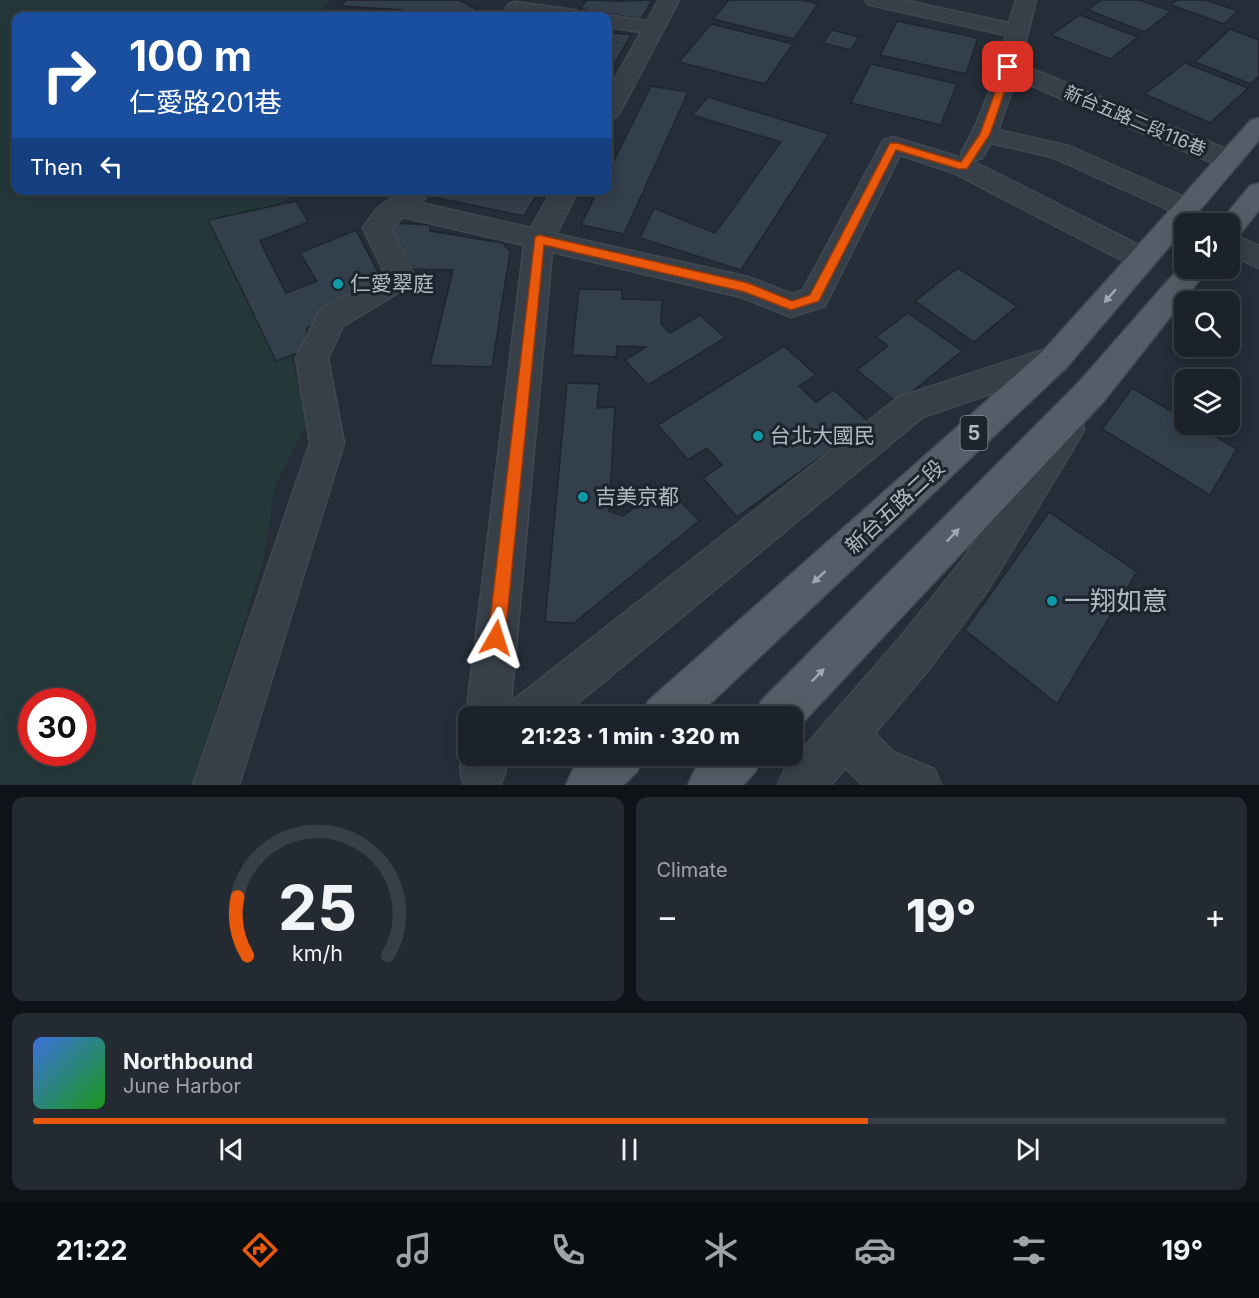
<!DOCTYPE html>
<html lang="en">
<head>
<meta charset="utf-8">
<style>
	body { margin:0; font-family:Inter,"Noto Sans TC",sans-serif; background:#242a32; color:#f1f3f6; height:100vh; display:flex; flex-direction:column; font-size:22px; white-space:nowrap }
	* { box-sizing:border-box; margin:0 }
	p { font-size:20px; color:#a0a4a8 }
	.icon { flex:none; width:33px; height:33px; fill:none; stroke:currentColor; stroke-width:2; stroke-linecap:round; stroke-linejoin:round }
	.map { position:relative; height:785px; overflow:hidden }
	.sheet { display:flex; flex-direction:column; gap:12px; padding:12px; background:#0f1317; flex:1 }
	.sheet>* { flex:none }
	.guide { position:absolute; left:12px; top:12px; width:600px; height:183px; border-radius:12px; box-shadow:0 3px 15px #0003,0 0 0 2px #393f47; background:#1a4fa0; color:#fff; overflow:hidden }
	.fabs { position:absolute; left:1174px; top:213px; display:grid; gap:12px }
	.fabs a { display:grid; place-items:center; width:66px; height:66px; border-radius:12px; background:#1b222a; box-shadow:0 3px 15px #0003,0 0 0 2px #393f47; font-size:30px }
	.speed { position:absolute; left:18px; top:688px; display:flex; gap:12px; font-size:30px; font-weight:700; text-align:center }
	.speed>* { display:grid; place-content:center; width:78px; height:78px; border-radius:50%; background:#1b222a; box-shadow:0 3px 15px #0003,0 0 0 2px #393f47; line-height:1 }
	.speed .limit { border:9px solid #d22; background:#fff; color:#111 }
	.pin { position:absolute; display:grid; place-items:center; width:51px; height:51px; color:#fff; margin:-26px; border-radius:12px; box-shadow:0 3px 9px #0006 }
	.me { position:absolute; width:66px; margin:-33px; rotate:6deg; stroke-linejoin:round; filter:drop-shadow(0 0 4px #0008) }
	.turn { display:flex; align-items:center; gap:21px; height:126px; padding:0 18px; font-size:27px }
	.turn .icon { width:78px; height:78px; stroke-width:2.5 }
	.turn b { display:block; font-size:42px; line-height:51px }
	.then { display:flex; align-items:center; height:57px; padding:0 18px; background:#0003; gap:12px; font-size:22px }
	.big { font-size:45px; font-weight:800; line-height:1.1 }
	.sheet .tile { flex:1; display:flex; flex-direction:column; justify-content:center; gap:9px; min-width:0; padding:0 21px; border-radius:12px; background:#242a32 }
	.sheet .dial { align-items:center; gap:0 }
	.dial svg { height:156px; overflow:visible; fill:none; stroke:#393f47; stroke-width:7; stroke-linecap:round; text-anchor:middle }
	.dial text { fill:#f1f3f6; stroke:none }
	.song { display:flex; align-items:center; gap:18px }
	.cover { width:72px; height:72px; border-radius:9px; background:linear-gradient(135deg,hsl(220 70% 55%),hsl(120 70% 35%)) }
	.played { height:6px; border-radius:3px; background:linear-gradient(90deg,#ea580c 70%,#393f47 70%) }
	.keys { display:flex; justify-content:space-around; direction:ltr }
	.heat { display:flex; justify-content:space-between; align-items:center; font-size:33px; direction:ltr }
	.sheet .tiles { flex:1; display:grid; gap:12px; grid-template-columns:1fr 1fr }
	.tile:last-child { grid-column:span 2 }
	.trip { position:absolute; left:458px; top:706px; width:345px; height:60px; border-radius:12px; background:#1b222a; box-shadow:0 3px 15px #0003,0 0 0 2px #393f47; font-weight:800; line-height:60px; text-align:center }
	.tab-bar { display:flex; height:96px; justify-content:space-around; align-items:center; background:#0b0e11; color:#a0a4a8 }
	.tab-bar .icon { width:42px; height:42px }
	.tab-bar .current { color:#ea580c }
	.tab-bar b { font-size:27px; color:#f1f3f6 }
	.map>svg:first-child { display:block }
	.green { fill:#253839; fill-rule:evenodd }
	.building { fill:#333f4b; stroke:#1e262f; stroke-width:1.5 }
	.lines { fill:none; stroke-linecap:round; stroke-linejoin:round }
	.minor-casing { stroke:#404851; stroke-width:3 }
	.major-casing { stroke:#404851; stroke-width:3 }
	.minor { fill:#373f48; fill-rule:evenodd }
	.major { fill:#555e68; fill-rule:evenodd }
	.oneway { fill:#9fa8b2 }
	.route { fill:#ea580c; stroke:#983908; stroke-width:1.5 }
	.culture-dot { fill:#0f9aa8; stroke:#1c242d; stroke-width:2 }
	.labels { text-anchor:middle; stroke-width:6; stroke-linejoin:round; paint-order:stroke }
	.far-street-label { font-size:18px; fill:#b2bac4; stroke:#1c242d }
	.shield { fill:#1c242d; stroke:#858d97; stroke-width:1.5 }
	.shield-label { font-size:20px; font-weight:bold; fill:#b2bac4 }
	.poi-label { font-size:21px; fill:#b2bac4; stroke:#1c242d; text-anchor:start }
	.street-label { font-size:21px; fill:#b2bac4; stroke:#1c242d }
	.near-poi-label { font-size:26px; fill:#b2bac4; stroke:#1c242d; text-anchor:start }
</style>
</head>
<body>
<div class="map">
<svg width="1259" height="785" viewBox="0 0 1259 785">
	<rect width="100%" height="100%" fill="#242d38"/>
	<path class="green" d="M0 0H329L321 13 399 16H16V190L302 191 273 206 208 220 276 361 290 356 310 418 275 485 262 566 192 785H0ZM32 702H82V753H32Z"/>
	<g class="building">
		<path d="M346 0H459L486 14 481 16H415L402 10 341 6Z"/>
		<path d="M580 0 621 1 652 0 641 19 580 9 586 1Z"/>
		<path d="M729 0H802L818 4 794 39 713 19Z"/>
		<path d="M1101 0H1140L1171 11 1145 32 1088 10Z"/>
		<path d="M1177 0H1206L1238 11 1224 24 1171 5Z"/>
		<path d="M1080 15 1138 37 1110 59 1051 35Z"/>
		<path d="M897 21 978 38 966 74 880 55Z"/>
		<path d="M711 24 793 44 765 84 679 62Z"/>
		<path d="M1230 29 1259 40V76L1251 84 1195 62Z"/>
		<path d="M832 30 859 37 850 50 823 43Z"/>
		<path d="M608 32 631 35 608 75Z"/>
		<path d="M1185 63 1248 88 1210 123 1145 94Z"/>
		<path d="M871 64 957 84 941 125 851 103Z"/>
		<path d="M651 86 688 92 624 234 581 225 598 190H608V173Z"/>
		<path d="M708 97 829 134 741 270 640 238 654 208 715 233 781 142 692 115Z"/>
		<path d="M434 190H539L524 216 429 196Z"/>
		<path d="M296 201 308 222 260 241 286 293 317 281 300 253 356 230 378 272 366 288 307 328 305 350 276 361 208 220Z"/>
		<path d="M394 223 430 225V231L503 243 510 252 492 367 430 365 453 270 413 269 390 229Z"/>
		<path d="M958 268 1017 306 974 342 915 301Z"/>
		<path d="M579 289 622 290V299L662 300 661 324 670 333 700 315 725 338 648 385 625 360 646 347 617 346 616 357 572 355Z"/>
		<path d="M908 313 962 351 898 403 857 370 888 346 876 337Z"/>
		<path d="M784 346 816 375 799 386 816 402 834 390 869 422 737 517 703 478 722 465 707 448 688 460 658 425Z"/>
		<path d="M567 383 599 384 597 408 615 407 609 511 623 516 665 484 699 521 574 623 545 622Z"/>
		<path d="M1132 388 1185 419V424H1194L1237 449 1210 495 1102 429Z"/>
		<path d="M1049 512 1137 572 1057 704 965 630Z"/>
	</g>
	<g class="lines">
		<defs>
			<g id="minor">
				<path d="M659 0H679L620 112 616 117 608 119V92L641 32 608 27V16H601L608 15 647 21Z"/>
				<path d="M865 0H903L1009 23 1016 0H1036L1020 64 1238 154 1242 160 1238 166 1229 168 1220 166 1016 79 998 130 1069 146 1196 202 1200 208 1196 214 1187 217 1178 214 1052 157 991 143 982 158 973 161 964 158 961 153C983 116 995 76 1006 35L875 6 868 4Z"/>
				<path d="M516 2 574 10 581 12 584 16H534L509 12 506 8 509 4Z"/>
				<path d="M893 137 972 161 1153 252 1157 259 1153 266 1143 269 1133 266 954 173 900 155 825 306 791 317 741 297 552 252 511 702 899 397 1055 346 1066 350 1071 359 1066 368 923 417 561 717H468V722L466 717 524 245 403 217 391 229 416 278 411 285 343 326 328 358 344 443 239 785H193L310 443 296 358 320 310 385 274 363 228 377 209 402 190H426L428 194 421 203 531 228 552 190H578L556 234 748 277 792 294 803 290 881 145 884 140Z"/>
				<path d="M1230 233 1259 246V268L1230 255Z"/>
				<path d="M1067 414 1079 419 1084 429 1079 439 989 588 929 669 875 733 893 752 934 769 941 785H863L845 768 831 785H778L785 769 899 639 961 562 1055 419Z"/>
				<path d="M468 740V756H507L505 773 500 785H464C457 768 461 756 468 740Z"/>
			</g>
			<g id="major">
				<path d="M1259 118V140L1188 224H1185V228L1066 368 696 717H642L648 701 1044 350 1251 120Z"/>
				<path d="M1259 183V210L1240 234 1230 236V224H1218L1250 186Z"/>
				<path d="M1185 261V268H1209L1104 401 793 733 792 717H755L761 701 1080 381Z"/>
				<path d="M587 756H644L637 772 623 785H566L573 769Z"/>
				<path d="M707 756H762L755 772 743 785H688L695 769Z"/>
			</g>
		</defs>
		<use href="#minor" class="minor-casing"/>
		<use href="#major" class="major-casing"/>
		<use href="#minor" class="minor"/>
		<use href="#major" class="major"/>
	</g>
	<defs><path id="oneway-solid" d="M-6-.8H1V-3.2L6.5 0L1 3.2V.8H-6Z" transform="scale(1.5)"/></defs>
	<g class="oneway">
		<use href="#oneway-solid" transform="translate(1110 296) rotate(131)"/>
		<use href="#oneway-solid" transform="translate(953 535) rotate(-46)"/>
		<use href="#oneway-solid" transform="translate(819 577) rotate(137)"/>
		<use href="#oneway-solid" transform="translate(818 675) rotate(-46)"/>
	</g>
	<path class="route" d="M1005 65 1013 67 990 134 967 169H959L896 150 819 301 791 310 745 292 544 245 505 638 503 644 496 647 490 644 488 638 535 237 539 235 748 283 792 301 810 295 890 143H897L961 162 980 134Z"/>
	<g class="culture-dot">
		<circle cx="338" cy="284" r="6"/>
		<circle cx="758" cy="436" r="6"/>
		<circle cx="583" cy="497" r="6"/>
		<circle cx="1052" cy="601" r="6"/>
	</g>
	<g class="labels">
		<g class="far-street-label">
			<text transform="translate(1135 121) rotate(23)" y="6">新台五路二段116巷</text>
		</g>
		<rect class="shield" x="960.5" y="416" width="27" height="34" rx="4.5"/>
		<g class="shield-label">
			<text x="974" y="440">5</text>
		</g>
		<g class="poi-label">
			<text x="350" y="291">仁愛翠庭</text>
			<text x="770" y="443">台北大國民</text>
			<text x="595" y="504">吉美京都</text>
		</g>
		<g class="street-label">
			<text transform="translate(895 507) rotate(-43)" y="7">新台五路二段</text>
		</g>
		<g class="near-poi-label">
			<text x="1064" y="610">一翔如意</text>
		</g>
	</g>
</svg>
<div class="fabs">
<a><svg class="icon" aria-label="sound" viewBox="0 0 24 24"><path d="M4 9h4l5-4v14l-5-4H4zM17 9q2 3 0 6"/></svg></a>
<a><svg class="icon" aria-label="search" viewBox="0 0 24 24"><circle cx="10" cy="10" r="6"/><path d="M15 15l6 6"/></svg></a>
<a><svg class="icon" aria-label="layers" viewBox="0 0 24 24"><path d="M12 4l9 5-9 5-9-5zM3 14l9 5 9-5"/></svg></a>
</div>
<div class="speed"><div class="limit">30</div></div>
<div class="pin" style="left:1008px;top:67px;background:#d93025"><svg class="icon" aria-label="arrive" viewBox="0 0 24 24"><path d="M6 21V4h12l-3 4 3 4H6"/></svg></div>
<svg class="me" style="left:496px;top:638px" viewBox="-20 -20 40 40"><path d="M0-17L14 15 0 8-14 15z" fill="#ea580c" stroke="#fff" stroke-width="4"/></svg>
<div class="trip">21:23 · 1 min · 320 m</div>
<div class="guide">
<div class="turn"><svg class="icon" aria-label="right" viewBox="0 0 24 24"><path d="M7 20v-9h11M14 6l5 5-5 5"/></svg><div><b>100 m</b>仁愛路201巷</div></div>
<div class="then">Then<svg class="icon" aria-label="left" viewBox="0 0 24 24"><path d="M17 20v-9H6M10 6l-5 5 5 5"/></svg></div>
</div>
</div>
<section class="sheet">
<div class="tiles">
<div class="tile dial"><svg viewBox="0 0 100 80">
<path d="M14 69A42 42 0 1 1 86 69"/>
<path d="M14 69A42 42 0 0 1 9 39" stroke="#ea580c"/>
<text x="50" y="56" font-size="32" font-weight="700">25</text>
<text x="50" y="72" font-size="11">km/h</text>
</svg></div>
<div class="tile"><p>Climate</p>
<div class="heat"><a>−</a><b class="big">19°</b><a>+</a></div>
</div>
<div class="tile">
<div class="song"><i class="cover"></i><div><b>Northbound</b><p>June Harbor</p></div></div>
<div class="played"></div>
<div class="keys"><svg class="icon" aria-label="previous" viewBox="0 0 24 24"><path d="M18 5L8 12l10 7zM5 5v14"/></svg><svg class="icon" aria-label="pause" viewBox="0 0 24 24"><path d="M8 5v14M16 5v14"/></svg><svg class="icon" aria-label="next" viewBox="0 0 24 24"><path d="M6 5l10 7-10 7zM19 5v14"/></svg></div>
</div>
</div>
</section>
<nav class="tab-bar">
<b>21:22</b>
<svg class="icon current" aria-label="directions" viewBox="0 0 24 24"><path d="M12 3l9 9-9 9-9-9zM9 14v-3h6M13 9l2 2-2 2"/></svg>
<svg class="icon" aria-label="music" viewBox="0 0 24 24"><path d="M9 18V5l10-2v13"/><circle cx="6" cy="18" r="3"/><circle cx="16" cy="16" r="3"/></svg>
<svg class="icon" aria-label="phone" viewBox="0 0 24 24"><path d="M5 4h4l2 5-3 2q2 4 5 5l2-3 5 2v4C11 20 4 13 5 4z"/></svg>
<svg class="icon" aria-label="climate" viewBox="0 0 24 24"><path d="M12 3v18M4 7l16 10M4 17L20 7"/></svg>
<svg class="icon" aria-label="car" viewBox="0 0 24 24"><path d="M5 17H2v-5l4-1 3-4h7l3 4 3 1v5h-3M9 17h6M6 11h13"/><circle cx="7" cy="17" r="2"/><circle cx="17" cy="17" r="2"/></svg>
<svg class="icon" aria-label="filters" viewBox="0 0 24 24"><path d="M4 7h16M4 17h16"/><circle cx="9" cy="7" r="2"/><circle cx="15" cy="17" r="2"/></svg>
<b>19°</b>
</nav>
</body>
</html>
